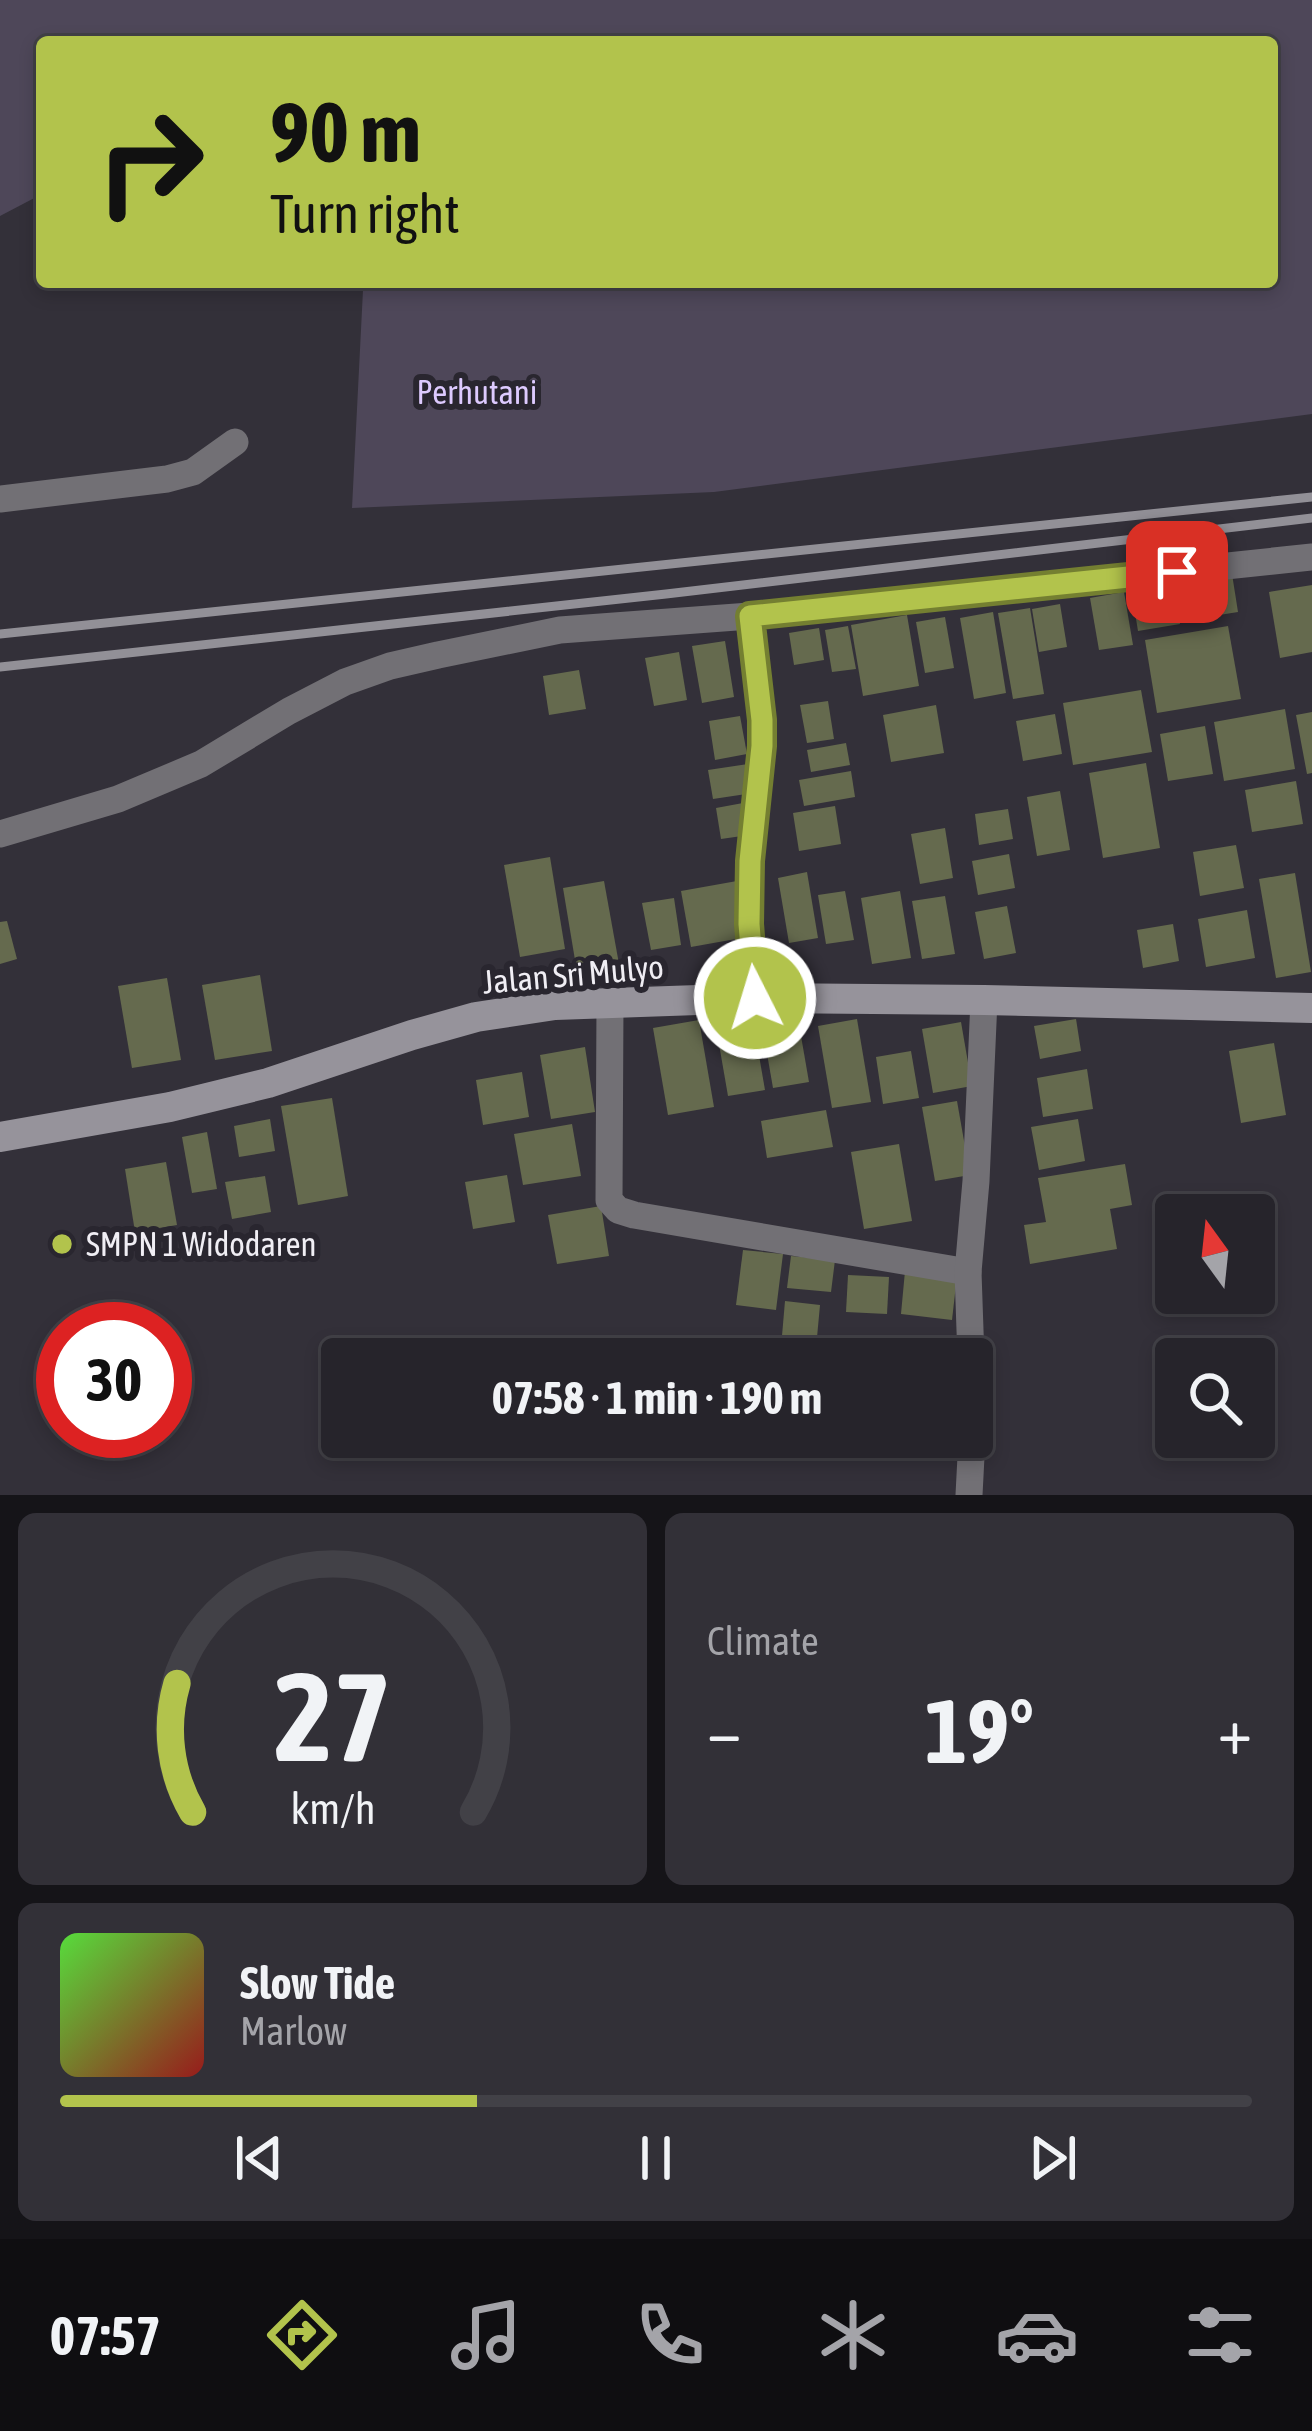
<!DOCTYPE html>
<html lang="en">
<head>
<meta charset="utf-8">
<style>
	body { margin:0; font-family:"Asap Condensed",sans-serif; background:#323037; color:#f1f3f6; height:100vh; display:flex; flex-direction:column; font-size:45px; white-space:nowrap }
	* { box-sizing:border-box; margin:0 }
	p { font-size:39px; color:#a4a4a9 }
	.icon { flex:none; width:66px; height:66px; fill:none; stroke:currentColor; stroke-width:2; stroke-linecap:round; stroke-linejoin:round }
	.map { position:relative; height:1495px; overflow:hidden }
	.drawer { display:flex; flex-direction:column; gap:18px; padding:18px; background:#151418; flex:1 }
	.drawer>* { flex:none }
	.banner { position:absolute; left:36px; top:36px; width:1242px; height:252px; border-radius:12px; box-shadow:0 6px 18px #0003,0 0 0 3px #424147; background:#b2c34c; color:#111; overflow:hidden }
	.needle { width:78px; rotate:345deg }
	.fabs { position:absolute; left:1155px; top:1194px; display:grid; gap:24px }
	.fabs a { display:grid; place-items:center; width:120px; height:120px; border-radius:12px; background:#26242b; box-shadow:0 6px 18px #0003,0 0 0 3px #424147; font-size:60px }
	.speed { position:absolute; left:36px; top:1302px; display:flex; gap:24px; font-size:60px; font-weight:700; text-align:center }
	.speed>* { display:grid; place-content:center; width:156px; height:156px; border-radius:50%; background:#26242b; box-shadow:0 6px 18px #0003,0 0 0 3px #424147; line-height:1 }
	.speed .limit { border:18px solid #d22; background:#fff; color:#111 }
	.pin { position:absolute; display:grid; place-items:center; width:102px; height:102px; color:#fff; margin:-51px; border-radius:24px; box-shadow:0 6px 18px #0006 }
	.me { position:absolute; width:132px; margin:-66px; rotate:355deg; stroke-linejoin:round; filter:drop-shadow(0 0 9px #0008) }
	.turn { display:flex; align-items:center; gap:42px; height:252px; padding:0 36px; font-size:54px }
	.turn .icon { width:156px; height:156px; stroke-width:2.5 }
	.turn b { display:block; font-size:84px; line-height:102px }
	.big { font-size:90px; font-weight:700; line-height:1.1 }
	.drawer .widget { flex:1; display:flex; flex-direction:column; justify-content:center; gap:18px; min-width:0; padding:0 42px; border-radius:18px; background:#323037 }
	.drawer .dial { align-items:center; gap:0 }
	.dial svg { height:312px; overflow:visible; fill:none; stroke:#424147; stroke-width:7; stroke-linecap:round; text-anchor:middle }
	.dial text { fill:#f1f3f6; stroke:none }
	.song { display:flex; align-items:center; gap:36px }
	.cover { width:144px; height:144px; border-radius:18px; background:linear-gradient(135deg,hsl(110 70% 55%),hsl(0 70% 35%)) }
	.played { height:12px; border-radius:6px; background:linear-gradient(90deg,#b2c34c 35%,#424147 35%) }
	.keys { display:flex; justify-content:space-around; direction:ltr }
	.heat { display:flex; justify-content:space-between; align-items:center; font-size:66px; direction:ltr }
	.drawer .tiles { flex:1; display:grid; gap:18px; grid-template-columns:1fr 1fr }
	.widget:last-child { grid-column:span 2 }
	.trip { position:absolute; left:321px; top:1338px; width:672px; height:120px; border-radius:12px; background:#26242b; box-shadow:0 6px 18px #0003,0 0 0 3px #424147; font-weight:700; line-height:120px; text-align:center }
	.tab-bar { display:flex; height:192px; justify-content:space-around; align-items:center; background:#0f0e11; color:#a4a4a9 }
	.tab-bar .icon { width:84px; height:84px }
	.tab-bar .current { color:#b2c34c }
	.tab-bar b { font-size:54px; color:#f1f3f6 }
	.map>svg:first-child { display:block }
	.green { fill:#4e4759 }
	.building { fill:#656a4e }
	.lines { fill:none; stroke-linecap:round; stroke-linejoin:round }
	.street { stroke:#727075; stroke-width:27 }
	.secondary { stroke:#96939b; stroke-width:30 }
	.rail { stroke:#929097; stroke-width:9 }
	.route-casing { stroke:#747f31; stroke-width:30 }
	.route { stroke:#b2c34c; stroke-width:21 }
	.poi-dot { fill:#b2c34c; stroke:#29262f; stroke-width:4.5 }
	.labels { text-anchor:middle; stroke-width:12; stroke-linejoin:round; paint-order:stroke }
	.park-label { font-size:33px; fill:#ddcafe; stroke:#29262f }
	.street-label { font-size:33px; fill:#f0eef4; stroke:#29262f }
	.poi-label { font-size:33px; fill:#f0eef4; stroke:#29262f; text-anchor:start }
</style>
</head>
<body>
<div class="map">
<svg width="1312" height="1495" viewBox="0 0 1312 1495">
	<rect width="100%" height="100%" fill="#333039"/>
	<path class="green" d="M0 0H1312V414L714 492 352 508 363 290 359 282H1272V42H42V194L0 216Z"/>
	<g class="building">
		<path d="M1232 574 1238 612 1188 620 1182 583Z"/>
		<path d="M1173 581 1180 624 1138 631 1131 588Z"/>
		<path d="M1312 585V652L1280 658 1269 592Z"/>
		<path d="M1124 592 1133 645 1099 650 1090 598Z"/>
		<path d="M1060 604 1067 647 1039 652 1032 609Z"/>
		<path d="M1030 608 1044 694 1013 699 998 613Z"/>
		<path d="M993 612 1006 693 974 699 960 618Z"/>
		<path d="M907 615 919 686 863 696 851 625Z"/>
		<path d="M945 617 954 668 925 673 916 622Z"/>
		<path d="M848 626 856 669 832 672 825 630Z"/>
		<path d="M1228 626 1241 699 1157 713 1145 640Z"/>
		<path d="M819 628 824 660 794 665 789 633Z"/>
		<path d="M725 641 734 697 702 703 692 646Z"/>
		<path d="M679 652 687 700 654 706 645 658Z"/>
		<path d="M579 670 586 709 549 715 543 676Z"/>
		<path d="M1141 690 1152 752 1073 765 1063 703Z"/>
		<path d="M828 701 834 739 807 743 800 705Z"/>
		<path d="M936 705 944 753 891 762 883 715Z"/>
		<path d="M1285 709 1295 769 1224 781 1214 722Z"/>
		<path d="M1312 712V773L1307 774 1296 715Z"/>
		<path d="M1055 714 1062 754 1023 761 1016 721Z"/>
		<path d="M740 716 747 754 715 760 709 721Z"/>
		<path d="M1205 726 1213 774 1168 781 1160 734Z"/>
		<path d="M846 743 850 765 811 772 807 750Z"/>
		<path d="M1146 763 1160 848 1103 858 1089 773Z"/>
		<path d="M748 764 753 793 713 799 708 770Z"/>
		<path d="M851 771 855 797 804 806 799 780Z"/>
		<path d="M1296 781 1303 824 1252 832 1245 790Z"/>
		<path d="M1060 791 1070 850 1037 856 1027 797Z"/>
		<path d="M743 803 749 835 721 839 716 808Z"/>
		<path d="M835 806 841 844 799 851 793 813Z"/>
		<path d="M1008 809 1013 839 979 845 975 814Z"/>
		<path d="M945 828 953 878 920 884 911 834Z"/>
		<path d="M1236 845 1244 888 1200 896 1193 852Z"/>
		<path d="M1009 854 1015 888 978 895 972 861Z"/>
		<path d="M550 857 565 949 520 957 504 865Z"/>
		<path d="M807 872 818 938 789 943 778 878Z"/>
		<path d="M1295 873 1311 972 1276 978 1259 879Z"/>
		<path d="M604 881 619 964 577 972 563 888Z"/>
		<path d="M737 881 747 937 691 947 681 891Z"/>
		<path d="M845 891 854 940 826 944 818 895Z"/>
		<path d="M900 891 911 958 872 964 861 898Z"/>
		<path d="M945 896 955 954 922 959 912 901Z"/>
		<path d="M674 898 681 945 651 950 642 903Z"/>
		<path d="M1007 906 1016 953 984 959 975 912Z"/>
		<path d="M1247 910 1255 958 1206 967 1198 919Z"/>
		<path d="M7 921 17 959 0 964V922Z"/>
		<path d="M1173 924 1179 961 1143 968 1137 930Z"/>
		<path d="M260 975 272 1051 215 1060 202 985Z"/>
		<path d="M167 978 181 1060 132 1068 118 986Z"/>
		<path d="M797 1013 809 1082 773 1088 761 1019Z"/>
		<path d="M752 1015 765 1090 728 1096 715 1021Z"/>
		<path d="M857 1019 871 1102 832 1108 818 1026Z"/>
		<path d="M1076 1019 1081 1051 1040 1059 1034 1026Z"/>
		<path d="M699 1020 714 1107 668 1115 653 1028Z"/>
		<path d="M961 1022 972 1086 933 1093 922 1029Z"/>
		<path d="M1274 1043 1286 1115 1241 1123 1229 1051Z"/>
		<path d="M585 1047 595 1112 551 1119 540 1055Z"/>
		<path d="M911 1051 919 1098 883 1104 876 1057Z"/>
		<path d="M1087 1069 1093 1109 1043 1117 1037 1078Z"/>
		<path d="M522 1072 529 1117 483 1125 476 1080Z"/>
		<path d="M332 1098 348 1196 298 1205 281 1106Z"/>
		<path d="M957 1101 970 1175 935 1181 922 1107Z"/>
		<path d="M826 1110 833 1147 767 1158 761 1121Z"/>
		<path d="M270 1119 275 1151 239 1157 234 1126Z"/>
		<path d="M1078 1119 1085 1161 1039 1170 1031 1127Z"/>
		<path d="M572 1124 581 1176 523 1185 514 1134Z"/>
		<path d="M207 1132 217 1189 192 1193 182 1137Z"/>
		<path d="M899 1144 912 1221 864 1229 851 1152Z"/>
		<path d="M166 1162 177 1225 135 1232 125 1169Z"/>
		<path d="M1125 1164 1132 1205 1110 1209 1117 1249 1030 1264 1024 1225 1046 1222 1038 1178Z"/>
		<path d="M507 1175 515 1222 473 1229 465 1182Z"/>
		<path d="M265 1176 271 1212 232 1219 225 1182Z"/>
		<path d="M601 1206 609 1256 557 1264 548 1215Z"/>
		<path d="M743 1250 783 1254 776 1310 736 1305Z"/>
		<path d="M791 1256 835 1260 831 1292 787 1288Z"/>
		<path d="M905 1271 957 1276 952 1320 901 1314Z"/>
		<path d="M848 1275 889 1277 887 1314 846 1312Z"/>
		<path d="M785 1301 820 1305 815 1359H780Z"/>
	</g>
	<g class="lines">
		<g class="street">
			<path d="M0 499 167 479 193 472 235 442"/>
			<path d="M750 616 762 720V745L750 861 749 924 755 998"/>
			<path d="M0 834 118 799 201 764 289 711 345 682 390 666 438 655 560 630 750 616 1312 557"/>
			<path d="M610 1003 609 1200 618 1210 634 1215 968 1272"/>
			<path d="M971 1359 968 1272 976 1181 984 1000"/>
			<path d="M972 1384V1436"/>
			<path d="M969 1495 972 1437"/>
		</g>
		<path class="secondary" d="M0 1137 170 1107 268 1083 412 1035 476 1017 555 1005 755 998 984 1000 1312 1008"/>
		<g class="rail">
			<path d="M0 634 1312 497"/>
			<path d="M0 667 666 594 1312 518"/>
		</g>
	</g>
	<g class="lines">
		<defs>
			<path id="route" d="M755 998 749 924 750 861 762 746V720L750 616 1177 572"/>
		</defs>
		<use href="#route" class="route-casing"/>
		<use href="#route" class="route"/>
	</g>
	<circle class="poi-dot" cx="62" cy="1244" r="12"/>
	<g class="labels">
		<g class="park-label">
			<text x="477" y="404">Perhutani</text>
		</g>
		<g class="street-label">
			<text transform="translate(573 974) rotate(-5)" y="12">Jalan Sri Mulyo</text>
		</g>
		<g class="poi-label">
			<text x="86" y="1256">SMPN 1 Widodaren</text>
		</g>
	</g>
</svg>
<div class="fabs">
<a><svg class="needle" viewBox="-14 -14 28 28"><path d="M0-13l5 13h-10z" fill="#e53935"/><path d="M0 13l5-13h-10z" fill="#a4a4a9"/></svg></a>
<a><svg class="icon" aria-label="search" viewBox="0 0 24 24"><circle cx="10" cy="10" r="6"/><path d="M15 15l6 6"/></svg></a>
</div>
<div class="speed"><div class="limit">30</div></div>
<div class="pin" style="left:1177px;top:572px;background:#d93025"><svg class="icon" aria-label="arrive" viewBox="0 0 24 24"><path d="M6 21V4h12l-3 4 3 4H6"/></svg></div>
<svg class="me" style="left:755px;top:998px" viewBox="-20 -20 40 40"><circle r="17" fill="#b2c34c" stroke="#fff" stroke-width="3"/><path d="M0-11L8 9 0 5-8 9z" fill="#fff"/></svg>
<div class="trip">07:58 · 1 min · 190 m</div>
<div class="banner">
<div class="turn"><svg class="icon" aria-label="right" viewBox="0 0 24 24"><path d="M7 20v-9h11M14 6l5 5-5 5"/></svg><div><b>90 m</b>Turn right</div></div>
</div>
</div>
<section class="drawer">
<div class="tiles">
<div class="widget dial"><svg viewBox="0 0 100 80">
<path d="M14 69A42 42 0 1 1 86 69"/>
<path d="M14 69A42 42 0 0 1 10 36" stroke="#b2c34c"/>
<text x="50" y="56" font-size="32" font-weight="700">27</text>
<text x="50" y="72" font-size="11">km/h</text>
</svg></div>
<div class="widget"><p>Climate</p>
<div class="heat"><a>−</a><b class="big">19°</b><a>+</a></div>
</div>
<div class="widget">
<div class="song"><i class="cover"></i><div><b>Slow Tide</b><p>Marlow</p></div></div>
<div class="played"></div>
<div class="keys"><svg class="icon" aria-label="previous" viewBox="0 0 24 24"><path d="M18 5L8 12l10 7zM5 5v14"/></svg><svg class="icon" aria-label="pause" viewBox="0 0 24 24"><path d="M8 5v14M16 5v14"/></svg><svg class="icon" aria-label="next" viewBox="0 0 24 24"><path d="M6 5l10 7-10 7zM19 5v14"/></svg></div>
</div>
</div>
</section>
<nav class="tab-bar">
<b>07:57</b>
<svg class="icon current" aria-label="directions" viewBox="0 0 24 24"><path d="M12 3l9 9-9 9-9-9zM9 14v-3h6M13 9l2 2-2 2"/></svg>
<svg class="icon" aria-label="music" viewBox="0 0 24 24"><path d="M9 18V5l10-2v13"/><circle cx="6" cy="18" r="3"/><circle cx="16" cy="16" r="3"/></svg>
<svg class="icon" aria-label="phone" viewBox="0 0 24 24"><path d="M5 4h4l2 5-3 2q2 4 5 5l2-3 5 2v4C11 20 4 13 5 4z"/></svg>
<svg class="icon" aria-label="climate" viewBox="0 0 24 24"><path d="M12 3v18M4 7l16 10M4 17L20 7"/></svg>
<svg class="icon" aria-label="car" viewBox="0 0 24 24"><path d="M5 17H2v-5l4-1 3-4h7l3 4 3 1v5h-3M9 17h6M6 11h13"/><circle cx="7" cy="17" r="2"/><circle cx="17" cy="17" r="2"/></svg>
<svg class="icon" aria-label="filters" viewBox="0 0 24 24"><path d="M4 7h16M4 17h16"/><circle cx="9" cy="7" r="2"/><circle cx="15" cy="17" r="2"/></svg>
</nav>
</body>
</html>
